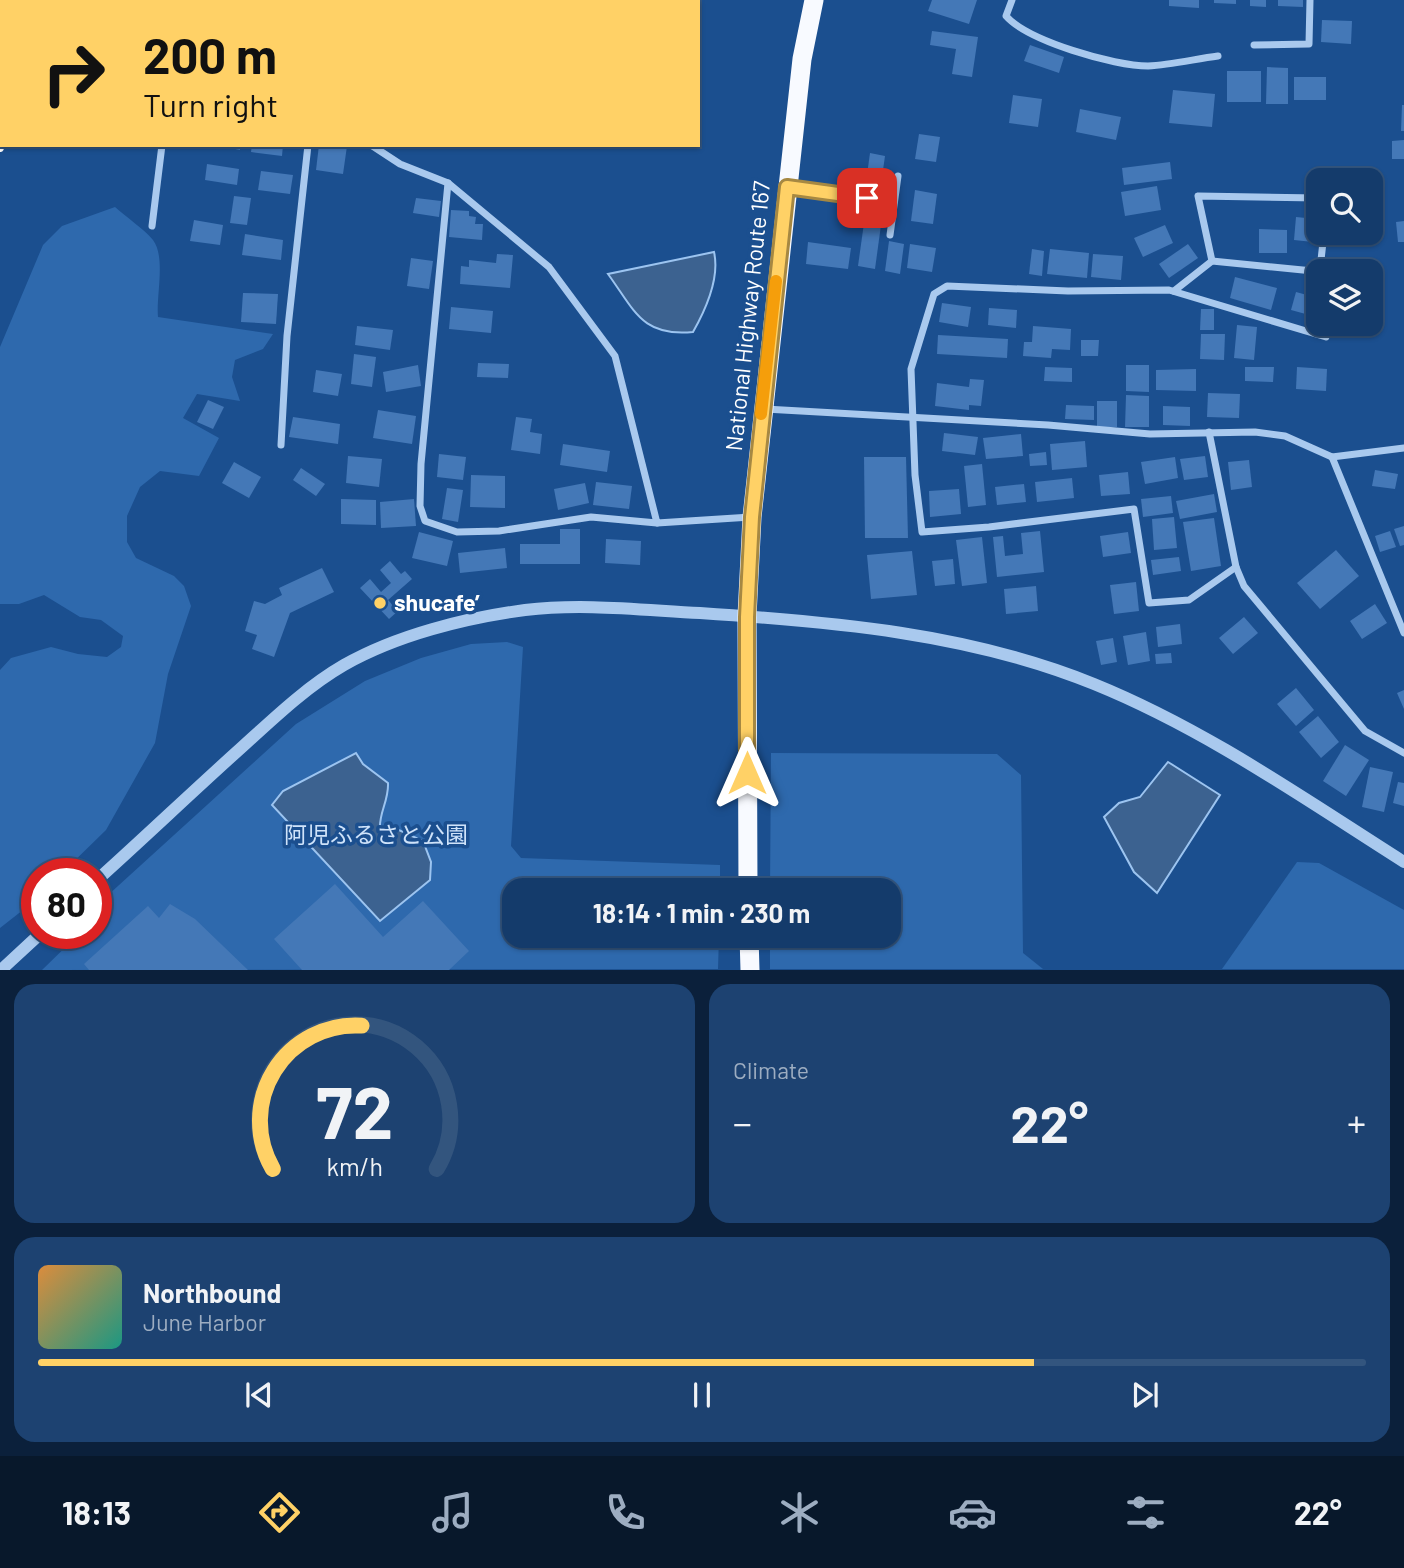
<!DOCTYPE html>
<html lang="en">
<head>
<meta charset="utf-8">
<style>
	body { margin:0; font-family:Barlow,"Noto Sans JP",sans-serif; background:#1d4271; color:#f1f3f6; height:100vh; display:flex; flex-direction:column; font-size:26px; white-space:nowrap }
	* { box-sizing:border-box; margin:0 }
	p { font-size:23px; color:#9dadc1 }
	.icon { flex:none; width:38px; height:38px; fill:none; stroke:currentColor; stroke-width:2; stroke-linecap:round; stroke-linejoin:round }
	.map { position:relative; height:970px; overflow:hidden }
	.drawer { display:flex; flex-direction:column; gap:14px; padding:14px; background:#0b203b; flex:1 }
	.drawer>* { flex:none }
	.hud { position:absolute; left:0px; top:0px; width:700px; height:147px; box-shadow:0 2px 5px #0004,0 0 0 2px #33557e; background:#ffd166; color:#111; overflow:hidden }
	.buttons { position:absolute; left:1306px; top:168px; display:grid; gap:14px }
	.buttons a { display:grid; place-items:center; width:77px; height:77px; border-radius:14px; background:#143b6b; box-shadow:0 2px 5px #0004,0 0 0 2px #33557e; font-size:35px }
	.speed { position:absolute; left:21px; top:858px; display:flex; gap:14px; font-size:35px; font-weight:700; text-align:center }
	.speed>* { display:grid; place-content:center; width:91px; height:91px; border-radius:50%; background:#143b6b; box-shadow:0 2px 5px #0004,0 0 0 2px #33557e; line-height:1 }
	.speed .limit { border:10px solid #d22; background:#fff; color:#111 }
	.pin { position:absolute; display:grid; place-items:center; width:60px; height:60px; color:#fff; margin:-30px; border-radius:14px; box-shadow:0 4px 10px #0006 }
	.me { position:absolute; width:77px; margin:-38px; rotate:0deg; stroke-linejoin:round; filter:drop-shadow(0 0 5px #0008) }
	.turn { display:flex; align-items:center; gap:24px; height:147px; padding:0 28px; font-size:32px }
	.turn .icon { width:91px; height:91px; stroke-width:2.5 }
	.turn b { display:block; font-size:49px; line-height:60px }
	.big { font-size:52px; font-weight:700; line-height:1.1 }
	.drawer .tile { flex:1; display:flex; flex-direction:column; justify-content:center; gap:10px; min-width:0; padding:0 24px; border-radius:21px; background:#1d4271 }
	.drawer .dial { align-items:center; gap:0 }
	.dial svg { height:182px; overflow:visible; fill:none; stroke:#33557e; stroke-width:7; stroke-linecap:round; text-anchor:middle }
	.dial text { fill:#f1f3f6; stroke:none }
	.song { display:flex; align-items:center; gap:21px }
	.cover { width:84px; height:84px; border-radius:10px; background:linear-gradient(135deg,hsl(30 70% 55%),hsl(170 70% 35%)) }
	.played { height:7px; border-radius:4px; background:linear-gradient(90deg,#ffd166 75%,#33557e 75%) }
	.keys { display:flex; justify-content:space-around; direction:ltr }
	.heat { display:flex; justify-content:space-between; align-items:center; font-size:38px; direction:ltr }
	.drawer .tiles { flex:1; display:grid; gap:14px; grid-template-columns:1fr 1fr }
	.tile:last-child { grid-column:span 2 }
	.trip { position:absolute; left:502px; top:878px; width:399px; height:70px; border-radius:21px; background:#143b6b; box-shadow:0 2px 5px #0004,0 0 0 2px #33557e; font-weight:700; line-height:70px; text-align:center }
	.tabs { display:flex; height:112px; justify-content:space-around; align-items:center; background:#08182b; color:#9dadc1 }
	.tabs .icon { width:49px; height:49px }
	.tabs .current { color:#ffd166 }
	.tabs b { font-size:32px; color:#f1f3f6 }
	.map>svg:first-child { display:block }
	.green { fill:#2e69ad }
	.water { fill:#3c6290; stroke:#9cc4f0; stroke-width:2 }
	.building { fill:#4478b7 }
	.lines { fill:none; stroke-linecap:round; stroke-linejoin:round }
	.minor { stroke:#a9c9ee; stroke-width:7 }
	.tertiary { stroke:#a9c9ee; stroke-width:12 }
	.trunk { stroke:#f8faff; stroke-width:19 }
	.rail-casing { stroke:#fff; stroke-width:8 }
	.rail { stroke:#1b4f8f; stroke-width:5; stroke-dasharray:16; stroke-linecap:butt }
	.route-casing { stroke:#a68842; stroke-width:18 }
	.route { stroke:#ffd166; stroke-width:12 }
	.slow { stroke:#f59e0b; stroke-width:12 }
	.poi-dot { fill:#ffd166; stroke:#1b4f8f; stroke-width:2.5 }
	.labels { text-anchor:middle; stroke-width:7; stroke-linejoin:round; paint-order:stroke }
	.street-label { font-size:23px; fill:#fff; stroke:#1b4f8f }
	.poi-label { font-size:23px; font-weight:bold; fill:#fff; stroke:#1b4f8f; text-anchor:start }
	.park-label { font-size:23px; fill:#cfe3fa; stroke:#1b4f8f }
</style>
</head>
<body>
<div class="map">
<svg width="1404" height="970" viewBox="0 0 1404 970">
	<rect width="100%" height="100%" fill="#1b4f8f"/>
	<g class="green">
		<path d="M177 0H292L176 2Z"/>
		<path d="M115 207C127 218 143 228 153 240 166 257 156 296 158 317L273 334 263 349 235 360 232 377 240 401 197 394 183 418 219 438 199 476 160 471 140 487 127 516V542L136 558 174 576 184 586 191 606 168 674 155 743 106 830 62 873H37V899L0 928V670L11 658 51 647 78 654 107 657 121 647 123 636 101 620 80 617 44 595 19 604H0V347L43 245 62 226Z"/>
		<path d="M507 642 523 647 511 846 521 858 720 865V891H514V936H719L718 969 42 970 80 933H96V906L296 724 365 681 421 658 471 644Z"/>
		<path d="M771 753 997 754 1021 775 1023 953 1043 969H770V936H889V891H770Z"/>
		<path d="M1297 862 1319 863 1404 910V969H1222Z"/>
	</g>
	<g class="water">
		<path d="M714 252C720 278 706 309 693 332 642 337 635 311 608 274Z"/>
		<path d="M356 753 363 764 388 783C389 801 378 814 380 831L391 833 399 830 423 841 431 862 430 880 380 921 272 805 283 791Z"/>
		<path d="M1168 762 1220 795 1157 893 1134 872 1104 817 1119 803 1140 797Z"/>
	</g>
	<g class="building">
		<path d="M932 0H977L969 24 928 11Z"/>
		<path d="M1169 0H1199V8L1169 6Z"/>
		<path d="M1214 0H1236V4L1214 3Z"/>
		<path d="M1250 0H1266V7L1250 6Z"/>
		<path d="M1278 0H1303V7L1278 6Z"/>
		<path d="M1322 20 1352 21 1351 44 1321 42Z"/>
		<path d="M932 31 978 37 972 77 952 74 956 49 930 45Z"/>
		<path d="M1030 45 1064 57 1059 73 1024 61Z"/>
		<path d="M1267 67 1288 68V104H1266Z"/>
		<rect x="1227" y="71" width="34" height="31"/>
		<rect x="1294" y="77" width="32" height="23"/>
		<path d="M1173 90 1215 94 1212 127 1169 123Z"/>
		<path d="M1013 95 1042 99 1038 127 1009 123Z"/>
		<path d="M1402 105H1404V131H1401Z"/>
		<path d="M1080 109 1121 117 1116 140 1076 132Z"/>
		<path d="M919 134 940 137 936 162 915 159Z"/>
		<path d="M1404 140V159H1392V141Z"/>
		<path d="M216 145H240V150Z"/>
		<path d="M252 145H283L282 156 251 152Z"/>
		<path d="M319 145 347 146 343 174 316 170Z"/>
		<path d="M870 153 885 156 881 184 866 182Z"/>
		<path d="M1170 162 1172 179 1124 185 1122 168Z"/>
		<path d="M207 164 239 169 237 185 205 180Z"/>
		<path d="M261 171 293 175 290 194 258 190Z"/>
		<path d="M1157 186 1161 210 1125 216 1121 192Z"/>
		<path d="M915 190 937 194 933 224 911 221Z"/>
		<path d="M234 196 251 198 247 225 230 223Z"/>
		<path d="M416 198 441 201 439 217 413 213Z"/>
		<path d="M451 210 469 211V216L476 217 475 224H483L482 240 449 237Z"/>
		<path d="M1296 217 1316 219 1313 242 1294 240Z"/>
		<path d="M1379 218 1382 239 1358 243 1357 235 1337 238 1336 233H1370V220Z"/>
		<path d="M194 220 223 225 220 245 190 241Z"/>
		<path d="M1404 221V242H1398L1396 222Z"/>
		<path d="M864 223 881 225 875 269 858 266Z"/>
		<path d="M1165 225 1173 243 1143 257 1134 238Z"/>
		<path d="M1259 229 1287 230V253H1259Z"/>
		<path d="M245 234 283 240 281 260 242 255Z"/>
		<path d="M889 241 904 244 900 274 885 271Z"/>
		<path d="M808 242 851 248 848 269 806 264Z"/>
		<path d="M910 244 936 248 932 272 907 268Z"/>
		<path d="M1188 244 1198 258 1169 278 1159 264Z"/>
		<path d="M1032 249 1044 251 1042 276 1029 274Z"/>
		<path d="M1050 249 1089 253 1087 278 1047 274Z"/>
		<path d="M497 254 513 255 510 288 460 284 461 266 469 267V260L496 263Z"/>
		<path d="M1093 254 1123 256 1121 280 1091 277Z"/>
		<path d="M411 258 433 261 429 289 407 286Z"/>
		<path d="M1235 277 1277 288 1271 310 1230 298Z"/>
		<path d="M1296 292 1318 298 1313 316 1291 310Z"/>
		<path d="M243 293 278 294 276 324 241 322Z"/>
		<path d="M942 303 971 307 968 327 939 322Z"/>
		<path d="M451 307 493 311 491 333 449 329Z"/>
		<path d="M989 308 1017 310 1016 328 988 325Z"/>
		<path d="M1201 309H1214V330H1200Z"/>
		<path d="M1237 325 1257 327 1254 360 1234 358Z"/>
		<path d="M357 326 393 330 390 350 355 345Z"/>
		<path d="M1033 326 1071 329 1070 350 1052 349 1051 358 1023 356 1024 342H1032Z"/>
		<path d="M1201 334H1225L1224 360 1200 359Z"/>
		<path d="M938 335 1008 339 1007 358 937 354Z"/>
		<path d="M1081 340H1099L1098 356H1081Z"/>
		<path d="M354 354 376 357 372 387 351 384Z"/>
		<path d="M478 363 509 364 508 378 477 377Z"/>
		<path d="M418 365 421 386 386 392 383 372Z"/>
		<path d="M1126 365H1149V392L1126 391Z"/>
		<path d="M1045 367 1072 368V382L1044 381Z"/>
		<path d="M1245 367H1274L1273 382 1245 381Z"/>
		<path d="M1297 367 1327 369 1326 391 1296 389Z"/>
		<path d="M1196 369V391L1156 390V370Z"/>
		<path d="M316 370 342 374 338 396 313 392Z"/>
		<path d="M970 379 984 380 981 406 969 405V410L935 406 937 383 969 387Z"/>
		<path d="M1208 393 1240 394 1239 418 1207 417Z"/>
		<path d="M1126 395 1149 396V427H1125Z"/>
		<path d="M208 400 224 407 213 429 197 422Z"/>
		<rect x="1097" y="401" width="20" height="26"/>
		<path d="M1066 405 1094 406V420L1065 419Z"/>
		<path d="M1163 406 1190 407V426L1163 425Z"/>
		<path d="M378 410 416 416 412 444 373 438Z"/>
		<path d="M293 417 340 424 338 444 289 437Z"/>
		<path d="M516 417 532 419 530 432 542 434 540 454 511 450Z"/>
		<path d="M944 433 978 437 975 455 942 451Z"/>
		<path d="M1021 434 1023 456 986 459 983 438Z"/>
		<path d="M1085 441 1087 467 1052 470 1050 444Z"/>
		<path d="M563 444 610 451 607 472 560 465Z"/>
		<path d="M1046 452 1047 465 1030 466 1029 454Z"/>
		<path d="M439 454 466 457 463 480 437 477Z"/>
		<path d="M348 456 382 459 379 487 346 483Z"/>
		<path d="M1205 456 1208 477 1184 480 1180 459Z"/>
		<path d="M864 457H906L908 538H865Z"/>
		<path d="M1175 457 1178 478 1145 484 1141 462Z"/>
		<path d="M1249 460 1252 487 1231 490 1228 462Z"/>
		<path d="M234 462 261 477 249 498 222 483Z"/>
		<path d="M982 464 986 505 968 507 964 466Z"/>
		<path d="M301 468 325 484 316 496 293 480Z"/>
		<path d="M1375 470 1398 474 1395 489 1372 486Z"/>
		<path d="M1128 472 1130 494 1101 496 1099 475Z"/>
		<path d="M471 475 505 476V508L470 507Z"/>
		<path d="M1072 478 1074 498 1037 502 1035 482Z"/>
		<path d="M596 482 632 486 629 509 593 505Z"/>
		<path d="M585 483 589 503 558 510 554 489Z"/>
		<path d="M1024 484 1026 502 997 505 995 487Z"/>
		<path d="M447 488 463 490 458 522 442 519Z"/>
		<path d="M959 489 961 514 930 517 929 491Z"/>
		<path d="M1214 494 1217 512 1180 519 1176 501Z"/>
		<path d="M1171 496 1173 513 1143 517 1141 499Z"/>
		<path d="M341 499 376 500V525L341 524Z"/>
		<path d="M414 499 416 526 381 528 380 502Z"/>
		<path d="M1174 517 1177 548 1154 550 1152 519Z"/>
		<path d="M1214 518 1221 566 1191 571 1183 522Z"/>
		<path d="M1404 526V545L1400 546 1394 529Z"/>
		<path d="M560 529H580V564H520V544H560Z"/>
		<path d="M1040 531 1044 572 997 577 993 537 1003 536 1005 556 1023 554 1021 533Z"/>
		<path d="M1390 531 1396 547 1380 552 1375 536Z"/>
		<path d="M419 532 453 541 447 566 412 558Z"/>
		<path d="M1128 532 1131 553 1103 557 1100 536Z"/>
		<path d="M982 537 987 583 962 586 956 540Z"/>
		<path d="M606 539 641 541 640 565 605 563Z"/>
		<path d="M505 548 507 568 460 573 458 553Z"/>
		<path d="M1336 550 1359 576 1320 609 1297 583Z"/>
		<path d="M912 551 917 595 871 599 867 555Z"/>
		<path d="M1179 557 1181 571 1153 575 1151 560Z"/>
		<path d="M953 559 955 584 935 586 932 561Z"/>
		<path d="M390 561 401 574 405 571 412 579 388 600 398 611 389 619 360 588 370 579 381 592 391 583 380 570Z"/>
		<path d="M322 568 334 592 290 613 274 657 252 649 257 635 245 631 254 601 265 604 282 595 279 588Z"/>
		<path d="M1136 582 1139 611 1114 614 1110 585Z"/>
		<path d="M1036 586 1038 611 1006 614 1004 589Z"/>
		<path d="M1375 604 1387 623 1362 639 1350 621Z"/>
		<path d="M1244 617 1258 633 1233 654 1219 638Z"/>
		<path d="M1180 624 1182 644 1158 647 1156 627Z"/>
		<path d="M1146 632 1150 661 1128 665 1123 636Z"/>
		<path d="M1113 638 1117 662 1101 665 1096 641Z"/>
		<path d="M1171 653 1172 663 1156 664 1155 654Z"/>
		<path d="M1296 688 1314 710 1296 726 1277 704Z"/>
		<path d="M1404 690V709L1397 693Z"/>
		<path d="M1318 716 1339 742 1321 758 1299 732Z"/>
		<path d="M1345 745 1369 760 1346 796 1323 781Z"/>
		<path d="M1370 767 1393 772 1384 812 1362 807Z"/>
		<path d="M1398 782 1404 783V806L1393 803Z"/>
		<path d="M335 884 383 937 423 901 469 951 449 970H302L274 939Z"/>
		<path d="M170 904 195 919 248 970H89L84 964 148 906 159 918Z"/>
	</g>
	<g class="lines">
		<g class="minor">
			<path d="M98 0 99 2"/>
			<path d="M1012 0 1006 16C1028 41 1114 66 1148 66 1171 65 1195 59 1218 56"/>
			<path d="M1254 45 1309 44 1310 0"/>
			<path d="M371 145 400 164 448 183 549 267 615 356 657 523 751 517"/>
			<path d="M448 183 421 464 420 506 425 521 457 532 499 531 591 517 657 523"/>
			<path d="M791 187 894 202"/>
			<path d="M152 226 162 145"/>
			<path d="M890 235 898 176"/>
			<path d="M1212 261 1198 196 1318 198"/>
			<path d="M1174 291 1212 261 1313 271 1321 260 1324 233"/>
			<path d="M765 409 1048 425 1150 434 1255 432 1285 436 1332 457 1404 448"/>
			<path d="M1209 432 1236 567 1244 586 1365 731 1404 753"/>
			<path d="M281 445 287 336 308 145"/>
			<path d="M1332 457 1404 633"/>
			<path d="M1236 567 1189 600 1149 603 1134 509 989 527 922 532 915 475 911 369 934 294 947 286 1068 291 1169 290 1326 337"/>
		</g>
		<g class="tertiary">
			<path d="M96 881C145 837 192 792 241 748 273 719 306 687 344 665 397 635 465 618 525 610 582 603 642 610 700 613 833 622 969 633 1094 684 1205 729 1303 798 1404 862"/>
			<path d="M1 970 41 933"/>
		</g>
		<g class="trunk">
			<path d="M748 891 747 616 752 517 802 59 814 0"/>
			<path d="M749 936 750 970"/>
		</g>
		<defs>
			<g id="rail">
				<path d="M24 2V0"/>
				<path d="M35 2V0"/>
				<path d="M0 103 2 96"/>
				<path d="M0 148 2 141"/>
			</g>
		</defs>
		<use href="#rail" class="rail-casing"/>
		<use href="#rail" class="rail"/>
	</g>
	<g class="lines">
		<defs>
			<path id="route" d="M747 773V617L752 517 787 187 867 198"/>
		</defs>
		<use href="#route" class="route-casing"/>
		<use href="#route" class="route"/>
		<path class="slow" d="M761 414 776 281"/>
	</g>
	<circle class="poi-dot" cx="380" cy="603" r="7"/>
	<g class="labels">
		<g class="street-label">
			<text transform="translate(748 316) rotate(-84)" y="8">National Highway Route 167</text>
		</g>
		<g class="poi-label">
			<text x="394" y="611">shucafe’</text>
		</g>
		<g class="park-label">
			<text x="376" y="843">阿児ふるさと公園</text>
		</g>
	</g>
</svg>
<div class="buttons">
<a><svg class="icon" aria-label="search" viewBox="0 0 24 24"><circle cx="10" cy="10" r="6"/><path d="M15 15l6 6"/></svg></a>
<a><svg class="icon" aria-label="layers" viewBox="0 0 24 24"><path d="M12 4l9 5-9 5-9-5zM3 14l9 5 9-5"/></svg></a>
</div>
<div class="speed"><div class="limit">80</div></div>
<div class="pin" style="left:867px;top:198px;background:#d93025"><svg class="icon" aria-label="arrive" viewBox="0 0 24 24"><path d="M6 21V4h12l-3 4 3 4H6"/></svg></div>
<svg class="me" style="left:747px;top:773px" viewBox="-20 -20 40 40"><path d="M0-17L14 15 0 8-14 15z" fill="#ffd166" stroke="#fff" stroke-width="4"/></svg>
<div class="trip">18:14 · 1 min · 230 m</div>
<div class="hud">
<div class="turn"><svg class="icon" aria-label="right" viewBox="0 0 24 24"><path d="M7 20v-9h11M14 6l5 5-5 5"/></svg><div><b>200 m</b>Turn right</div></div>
</div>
</div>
<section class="drawer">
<div class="tiles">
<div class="tile dial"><svg viewBox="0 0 100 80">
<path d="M14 69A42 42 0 1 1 86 69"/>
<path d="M14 69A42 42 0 0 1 53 6" stroke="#ffd166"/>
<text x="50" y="56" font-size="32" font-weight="700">72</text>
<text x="50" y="72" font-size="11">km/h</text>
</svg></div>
<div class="tile"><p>Climate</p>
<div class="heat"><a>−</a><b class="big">22°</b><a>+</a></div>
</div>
<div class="tile">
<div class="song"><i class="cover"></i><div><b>Northbound</b><p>June Harbor</p></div></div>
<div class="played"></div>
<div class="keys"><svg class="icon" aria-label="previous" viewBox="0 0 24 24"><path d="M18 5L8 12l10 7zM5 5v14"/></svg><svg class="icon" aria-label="pause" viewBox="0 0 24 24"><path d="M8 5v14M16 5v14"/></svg><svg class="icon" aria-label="next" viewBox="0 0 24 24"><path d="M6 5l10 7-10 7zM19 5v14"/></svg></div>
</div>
</div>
</section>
<nav class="tabs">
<b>18:13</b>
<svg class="icon current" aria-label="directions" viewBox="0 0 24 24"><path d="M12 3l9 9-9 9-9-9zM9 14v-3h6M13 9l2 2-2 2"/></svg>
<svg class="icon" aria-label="music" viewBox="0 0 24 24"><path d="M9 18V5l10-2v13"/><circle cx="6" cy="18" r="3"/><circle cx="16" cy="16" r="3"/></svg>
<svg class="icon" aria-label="phone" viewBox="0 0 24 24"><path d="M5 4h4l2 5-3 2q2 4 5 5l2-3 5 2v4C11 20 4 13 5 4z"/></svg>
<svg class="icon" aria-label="climate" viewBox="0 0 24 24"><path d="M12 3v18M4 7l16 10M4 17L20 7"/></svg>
<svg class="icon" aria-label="car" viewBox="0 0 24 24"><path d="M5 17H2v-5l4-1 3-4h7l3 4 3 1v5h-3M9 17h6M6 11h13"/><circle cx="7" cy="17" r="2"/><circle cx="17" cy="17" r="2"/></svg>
<svg class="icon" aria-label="filters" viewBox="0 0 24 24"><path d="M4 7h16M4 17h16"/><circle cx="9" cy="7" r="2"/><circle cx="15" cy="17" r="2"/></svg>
<b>22°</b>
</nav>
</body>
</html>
